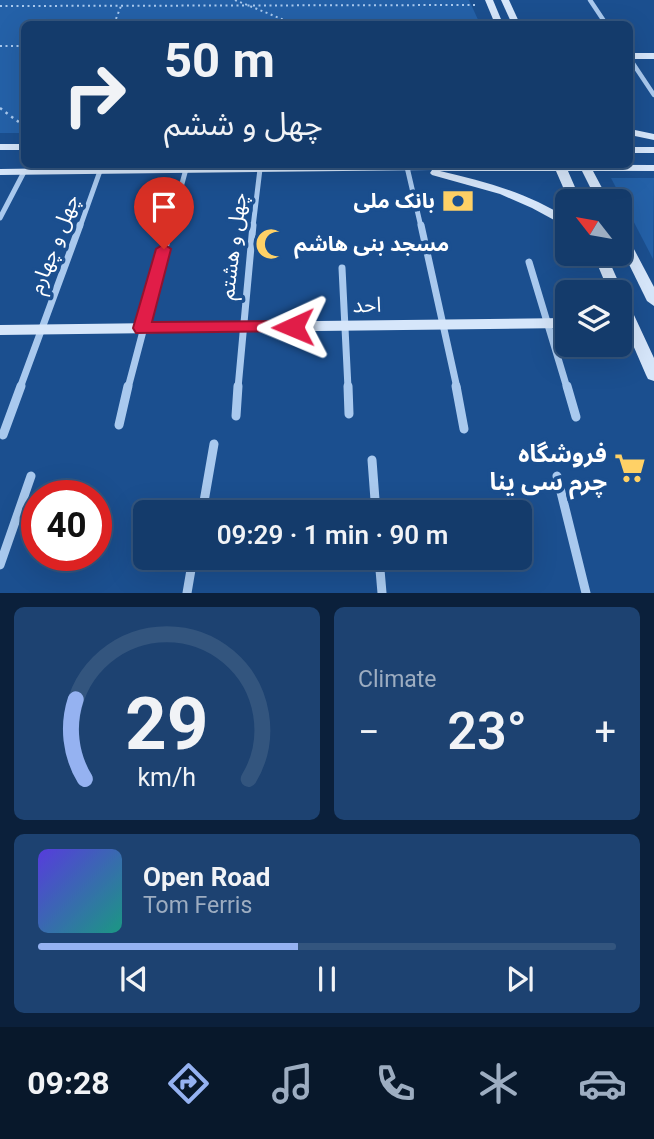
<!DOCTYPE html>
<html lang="en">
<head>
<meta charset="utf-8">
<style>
	body { margin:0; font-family:Roboto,"Noto Sans Arabic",sans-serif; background:#1d4271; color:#f1f3f6; height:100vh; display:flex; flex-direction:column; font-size:26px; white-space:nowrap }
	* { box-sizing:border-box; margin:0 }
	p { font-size:23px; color:#9dadc1 }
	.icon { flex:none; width:38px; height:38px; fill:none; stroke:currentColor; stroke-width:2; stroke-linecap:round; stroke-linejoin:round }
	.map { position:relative; height:593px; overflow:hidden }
	.sheet { display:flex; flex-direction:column; gap:14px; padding:14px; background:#0b203b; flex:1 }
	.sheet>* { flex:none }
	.guide { position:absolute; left:21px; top:21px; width:612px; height:147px; border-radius:10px; box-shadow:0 7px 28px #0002,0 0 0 2px #33557e; background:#143b6b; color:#f1f3f6; overflow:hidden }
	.needle { width:46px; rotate:301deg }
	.tools { position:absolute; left:555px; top:189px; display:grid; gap:14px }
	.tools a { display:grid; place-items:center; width:77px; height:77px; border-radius:10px; background:#143b6b; box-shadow:0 7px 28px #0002,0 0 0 2px #33557e; font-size:35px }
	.speed { position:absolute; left:21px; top:480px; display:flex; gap:14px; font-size:35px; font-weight:700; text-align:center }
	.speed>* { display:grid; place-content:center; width:91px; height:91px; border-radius:50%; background:#143b6b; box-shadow:0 7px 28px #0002,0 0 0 2px #33557e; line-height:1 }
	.speed .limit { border:10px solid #d22; background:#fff; color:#111 }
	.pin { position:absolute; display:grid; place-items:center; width:60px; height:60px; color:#fff; margin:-72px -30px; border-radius:50% 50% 50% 0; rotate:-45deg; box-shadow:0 0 7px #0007 }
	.pin .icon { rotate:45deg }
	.me { position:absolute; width:77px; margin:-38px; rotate:269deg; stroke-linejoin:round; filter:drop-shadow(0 0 5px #0008) }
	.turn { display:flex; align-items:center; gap:24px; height:147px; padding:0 28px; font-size:32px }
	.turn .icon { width:91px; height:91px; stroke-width:2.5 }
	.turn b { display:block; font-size:49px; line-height:60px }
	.big { font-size:52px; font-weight:600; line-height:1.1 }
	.sheet .card { flex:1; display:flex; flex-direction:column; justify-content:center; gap:10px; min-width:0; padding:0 24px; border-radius:10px; background:#1d4271 }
	.sheet .dial { align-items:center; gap:0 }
	.dial svg { height:182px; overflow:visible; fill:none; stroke:#33557e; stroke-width:7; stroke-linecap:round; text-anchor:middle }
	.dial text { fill:#f1f3f6; stroke:none }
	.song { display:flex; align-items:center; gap:21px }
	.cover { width:84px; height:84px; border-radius:10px; background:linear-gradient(135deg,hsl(250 70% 55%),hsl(170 70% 35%)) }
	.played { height:7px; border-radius:4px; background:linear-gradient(90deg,#95b2f1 45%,#33557e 45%) }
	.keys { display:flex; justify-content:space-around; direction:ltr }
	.heat { display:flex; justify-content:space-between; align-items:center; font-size:38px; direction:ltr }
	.sheet .tiles { flex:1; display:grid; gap:14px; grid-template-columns:1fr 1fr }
	.card:last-child { grid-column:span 2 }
	.trip { position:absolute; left:133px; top:500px; width:399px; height:70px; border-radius:10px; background:#143b6b; box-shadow:0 7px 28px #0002,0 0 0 2px #33557e; font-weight:600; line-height:70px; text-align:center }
	.dock { display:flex; height:112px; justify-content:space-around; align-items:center; background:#08182b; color:#9dadc1 }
	.dock .icon { width:49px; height:49px }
	.dock .selected { color:#95b2f1 }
	.dock b { font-size:32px; color:#f1f3f6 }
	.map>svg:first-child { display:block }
	.green { fill:#2461a8 }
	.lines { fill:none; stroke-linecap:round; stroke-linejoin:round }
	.path-far1 { stroke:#a9c9ee; stroke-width:2; stroke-dasharray:2 3.5; stroke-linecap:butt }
	.path { stroke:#a9c9ee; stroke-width:2.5; stroke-dasharray:2.5 4.5; stroke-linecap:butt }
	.street-far3 { stroke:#a9c9ee; stroke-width:4.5 }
	.street-far2 { stroke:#a9c9ee; stroke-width:5 }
	.street-far1 { stroke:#a9c9ee; stroke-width:7 }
	.street { stroke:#a9c9ee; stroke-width:9 }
	.secondary { fill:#d6e6fa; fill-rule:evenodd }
	.route { fill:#e11d48; stroke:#92132f; stroke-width:2 }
	.labels { text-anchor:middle; stroke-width:7; stroke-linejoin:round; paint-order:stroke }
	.poi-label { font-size:21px; font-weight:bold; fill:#fff; stroke:#1b4f8f; text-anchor:end }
	.street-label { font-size:21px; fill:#fff; stroke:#1b4f8f }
	.near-poi-label { font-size:24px; font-weight:bold; fill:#fff; stroke:#1b4f8f; text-anchor:end }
</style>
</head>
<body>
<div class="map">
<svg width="654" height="593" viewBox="0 0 654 593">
	<rect width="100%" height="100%" fill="#1b4f8f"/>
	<g class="green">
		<path d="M0 0H469L480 24H24V133H0Z"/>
		<path d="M611 178H654L653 259Z"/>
	</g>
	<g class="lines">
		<g class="path-far1">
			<path d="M235 0 294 24"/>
			<path d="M0 6 475 5"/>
			<path d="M114 24 121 6"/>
			<path d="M0 46H24"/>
		</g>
		<path class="path" d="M0 108 24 126"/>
		<g class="street-far3">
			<path d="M590 0 606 24"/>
			<path d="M630 59 654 95"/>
		</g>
		<g class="street-far2">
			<path d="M407 167 421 227"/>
			<path d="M0 218 24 172"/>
			<path d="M80 227 100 171"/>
			<path d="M170 227 186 169"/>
			<path d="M253 227 260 169"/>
		</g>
		<g class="street-far1">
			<path d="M421 225 457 388"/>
			<path d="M529 262 567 388"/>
			<path d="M342 268 348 388"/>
			<path d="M20 388 80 225"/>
			<path d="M128 388 171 225"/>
			<path d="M238 388 253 225"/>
		</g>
		<g class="street">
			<path d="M348 386 349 414"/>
			<path d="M456 386 464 429"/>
			<path d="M567 386 576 417"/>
			<path d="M236 416 238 386"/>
			<path d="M119 425 128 386"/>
			<path d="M3 435 21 386"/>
			<path d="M372 460 376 513"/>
			<path d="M557 476 586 593"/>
			<path d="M202 513 214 444"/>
			<path d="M379 558 382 593"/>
			<path d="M0 565 31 476"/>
			<path d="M187 593 193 558"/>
		</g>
		<g class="secondary">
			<path d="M485 0H493L503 24H495Z"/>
			<path d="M501 0H509L520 24H512Z"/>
			<rect x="630" y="53" width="24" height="6"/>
			<path d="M630 129 654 134V140L630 135Z"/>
			<rect x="0" y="144" width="24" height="6"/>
			<rect x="630" y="147" width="24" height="6"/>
			<path d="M336 164 654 165V171H593L609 201H597L582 171H568L581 201H569L556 171H440C484 181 528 193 567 218V227L532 208 500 194 432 175 430 173 432 170 0 175V169Z"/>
			<path d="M620 230 626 234 654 287V306L647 301 620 246Z"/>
			<path d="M593 254H606L623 292 621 295 627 300 654 358V381L648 379 646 375 620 315V292H609Z"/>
			<path d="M567 318V328L0 335V325Z"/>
		</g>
	</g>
	<path class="route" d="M164 244 171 249 152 322 293 321 299 322V331L136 333 133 328 156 249Z"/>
	<defs>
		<symbol id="bank-bare" viewBox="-9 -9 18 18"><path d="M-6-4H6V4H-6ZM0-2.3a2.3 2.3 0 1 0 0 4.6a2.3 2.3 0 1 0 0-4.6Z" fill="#ffd166" stroke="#1b4f8f" stroke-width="2.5" paint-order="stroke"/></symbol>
		<symbol id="mosque-bare" viewBox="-9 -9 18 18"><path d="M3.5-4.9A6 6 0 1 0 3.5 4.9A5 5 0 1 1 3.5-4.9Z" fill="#ffd166" stroke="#1b4f8f" stroke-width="2.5" paint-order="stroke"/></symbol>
		<symbol id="supermarket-bare" viewBox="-9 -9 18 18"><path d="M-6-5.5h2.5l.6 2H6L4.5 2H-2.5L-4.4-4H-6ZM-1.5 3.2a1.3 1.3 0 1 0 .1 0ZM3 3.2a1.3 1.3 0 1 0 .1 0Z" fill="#ffd166" stroke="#1b4f8f" stroke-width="2.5" paint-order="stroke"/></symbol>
	</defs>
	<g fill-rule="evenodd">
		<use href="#bank-bare" x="436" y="179" width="44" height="44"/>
		<use href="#mosque-bare" x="249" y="222" width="44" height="44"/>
		<use href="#supermarket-bare" x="608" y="446" width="44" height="44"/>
	</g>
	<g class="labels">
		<g class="poi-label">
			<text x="435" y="208">بانک ملی</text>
			<text x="294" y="251" text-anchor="start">مسجد بنی هاشم</text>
		</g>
		<g class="street-label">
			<text transform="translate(54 244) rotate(-69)" y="7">چهل و چهارم</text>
			<text transform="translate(233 246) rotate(-83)" y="7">چهل و هشتم</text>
			<text transform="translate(367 305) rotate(-1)" y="7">احد</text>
		</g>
		<g class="near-poi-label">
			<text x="607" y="462">فروشگاه<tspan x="607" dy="28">چرم سی ینا</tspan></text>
		</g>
	</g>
</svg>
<div class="tools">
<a><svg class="needle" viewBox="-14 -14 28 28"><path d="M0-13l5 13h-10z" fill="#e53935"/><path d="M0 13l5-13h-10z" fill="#9dadc1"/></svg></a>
<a><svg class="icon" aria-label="layers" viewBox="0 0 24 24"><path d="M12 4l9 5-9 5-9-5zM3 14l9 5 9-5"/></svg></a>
</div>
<div class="speed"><div class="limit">40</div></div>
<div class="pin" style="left:164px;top:249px;background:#d93025"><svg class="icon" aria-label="arrive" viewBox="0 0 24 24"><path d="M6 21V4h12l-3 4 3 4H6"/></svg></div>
<svg class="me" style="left:293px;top:327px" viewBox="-20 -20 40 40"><path d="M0-17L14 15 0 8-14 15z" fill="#e11d48" stroke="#fff" stroke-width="4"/></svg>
<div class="trip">09:29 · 1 min · 90 m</div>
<div class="guide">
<div class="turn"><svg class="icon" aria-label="right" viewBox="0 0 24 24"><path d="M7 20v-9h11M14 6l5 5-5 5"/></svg><div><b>50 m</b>چهل و ششم</div></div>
</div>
</div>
<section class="sheet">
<div class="tiles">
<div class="card dial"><svg viewBox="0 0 100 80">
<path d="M14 69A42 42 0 1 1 86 69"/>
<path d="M14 69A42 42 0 0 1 10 34" stroke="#95b2f1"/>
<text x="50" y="56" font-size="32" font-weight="700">29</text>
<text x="50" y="72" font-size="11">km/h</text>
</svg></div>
<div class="card"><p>Climate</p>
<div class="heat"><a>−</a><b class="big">23°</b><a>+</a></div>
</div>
<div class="card">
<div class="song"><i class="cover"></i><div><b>Open Road</b><p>Tom Ferris</p></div></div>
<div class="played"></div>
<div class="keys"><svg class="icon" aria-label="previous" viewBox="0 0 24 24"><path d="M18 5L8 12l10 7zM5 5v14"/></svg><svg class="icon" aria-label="pause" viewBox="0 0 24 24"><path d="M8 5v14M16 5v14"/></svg><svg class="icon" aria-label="next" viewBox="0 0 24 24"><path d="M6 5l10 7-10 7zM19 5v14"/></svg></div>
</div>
</div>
</section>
<nav class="dock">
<b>09:28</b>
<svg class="icon selected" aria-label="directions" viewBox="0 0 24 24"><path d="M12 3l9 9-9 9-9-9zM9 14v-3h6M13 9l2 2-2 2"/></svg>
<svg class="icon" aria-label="music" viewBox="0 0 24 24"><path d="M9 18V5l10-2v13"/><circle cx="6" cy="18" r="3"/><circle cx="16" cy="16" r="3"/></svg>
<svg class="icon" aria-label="phone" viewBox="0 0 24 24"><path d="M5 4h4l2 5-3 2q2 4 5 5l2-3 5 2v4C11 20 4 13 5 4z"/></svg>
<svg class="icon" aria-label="climate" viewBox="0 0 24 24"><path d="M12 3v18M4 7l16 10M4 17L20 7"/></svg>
<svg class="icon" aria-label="car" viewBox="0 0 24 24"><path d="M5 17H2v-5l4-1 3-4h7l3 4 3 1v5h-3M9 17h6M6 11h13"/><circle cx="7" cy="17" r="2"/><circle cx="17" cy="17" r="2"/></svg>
</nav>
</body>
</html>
